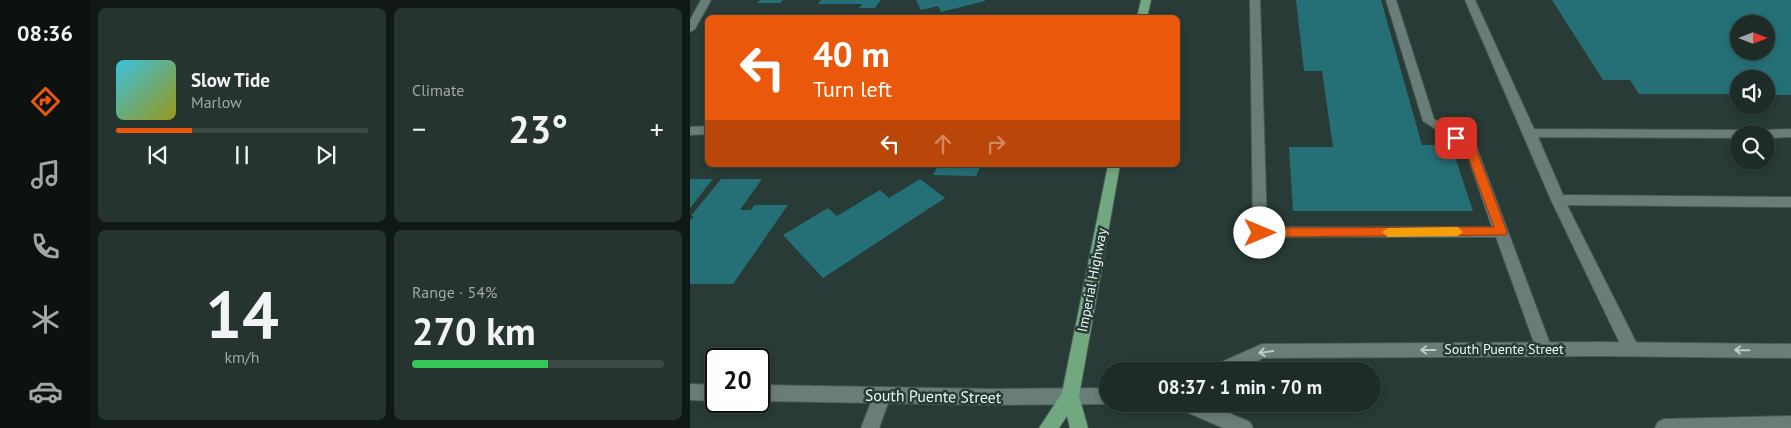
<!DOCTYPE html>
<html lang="en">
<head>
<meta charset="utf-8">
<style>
	body { margin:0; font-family:"PT Sans",sans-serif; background:#263430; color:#f1f3f6; height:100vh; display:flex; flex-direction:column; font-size:19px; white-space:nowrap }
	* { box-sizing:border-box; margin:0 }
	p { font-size:16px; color:#a1a7a8 }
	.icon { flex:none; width:28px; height:28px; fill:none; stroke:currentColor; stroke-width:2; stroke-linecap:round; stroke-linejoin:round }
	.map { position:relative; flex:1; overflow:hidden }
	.panel { display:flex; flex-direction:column; gap:8px; padding:8px; background:#101816; width:600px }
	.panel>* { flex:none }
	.top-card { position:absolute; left:15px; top:15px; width:475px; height:152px; border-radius:8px; box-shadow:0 2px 8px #0003,0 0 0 1px #3c4845; background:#ea580c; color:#fff; overflow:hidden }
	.needle { width:32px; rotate:90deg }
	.controls { position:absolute; left:1040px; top:15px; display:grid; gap:10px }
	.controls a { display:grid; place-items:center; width:45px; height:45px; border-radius:50%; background:#1e2c28; box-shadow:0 2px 8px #0003,0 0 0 1px #3c4845; font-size:25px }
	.speed { position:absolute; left:15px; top:348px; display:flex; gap:10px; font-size:25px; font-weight:700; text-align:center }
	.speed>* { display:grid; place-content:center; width:65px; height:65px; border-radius:50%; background:#1e2c28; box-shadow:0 2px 8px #0003,0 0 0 1px #3c4845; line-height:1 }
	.speed .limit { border:2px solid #111; border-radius:8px; background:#fff; color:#111 }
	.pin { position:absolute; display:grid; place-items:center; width:42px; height:42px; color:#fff; margin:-21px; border-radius:10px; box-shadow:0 2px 8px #0006 }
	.me { position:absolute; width:55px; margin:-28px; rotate:90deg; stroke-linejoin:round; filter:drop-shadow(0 0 4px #0008) }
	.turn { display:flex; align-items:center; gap:18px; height:105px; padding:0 25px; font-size:22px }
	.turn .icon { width:65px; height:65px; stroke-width:2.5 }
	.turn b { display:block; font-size:35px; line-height:42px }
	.lanes { display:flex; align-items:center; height:48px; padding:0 25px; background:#0003; justify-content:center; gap:25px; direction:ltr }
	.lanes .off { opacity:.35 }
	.big { font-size:38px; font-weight:600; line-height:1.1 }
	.panel .card { flex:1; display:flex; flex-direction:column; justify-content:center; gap:8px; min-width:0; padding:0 18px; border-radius:8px; background:#263430 }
	.panel .dial { align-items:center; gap:0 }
	.dial b { font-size:65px; line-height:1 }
	.song { display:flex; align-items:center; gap:15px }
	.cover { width:60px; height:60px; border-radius:8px; background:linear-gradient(135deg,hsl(190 70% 55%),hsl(60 70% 35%)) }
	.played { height:5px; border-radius:2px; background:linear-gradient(90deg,#ea580c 30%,#3c4845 30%) }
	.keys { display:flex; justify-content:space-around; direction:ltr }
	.heat { display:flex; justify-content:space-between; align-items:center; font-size:28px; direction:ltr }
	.charge { height:8px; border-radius:4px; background:linear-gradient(90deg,#34c759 54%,#3c4845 0) }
	.panel .tiles { flex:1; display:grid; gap:8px; grid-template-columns:repeat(2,1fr) }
	.trip { position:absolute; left:409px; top:362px; width:282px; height:50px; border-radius:25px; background:#1e2c28; box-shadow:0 2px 8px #0003,0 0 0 1px #3c4845; font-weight:600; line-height:50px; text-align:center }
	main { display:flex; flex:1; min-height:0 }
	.dock { display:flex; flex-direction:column; width:90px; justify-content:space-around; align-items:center; background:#0c1210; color:#a1a7a8 }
	.dock .icon { width:35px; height:35px }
	.dock .active { color:#ea580c }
	.dock b { font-size:22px; color:#f1f3f6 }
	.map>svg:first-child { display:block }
	.building { fill:#257077; fill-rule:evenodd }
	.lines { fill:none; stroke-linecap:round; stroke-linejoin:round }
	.service-casing { stroke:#495955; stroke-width:2 }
	.minor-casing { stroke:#495955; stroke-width:2 }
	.tertiary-casing { stroke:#495955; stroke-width:2 }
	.primary-casing { stroke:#495955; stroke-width:2 }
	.service { fill:#697e78; fill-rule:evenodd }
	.minor { fill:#697e78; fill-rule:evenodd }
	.tertiary { fill:#697e78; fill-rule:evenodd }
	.primary { fill:#71a880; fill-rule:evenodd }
	.oneway { stroke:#becdc8 }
	.route { fill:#ea580c; stroke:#983908 }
	.slow { fill:#f59e0b }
	.labels { text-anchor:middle; stroke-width:5; stroke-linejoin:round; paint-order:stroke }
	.street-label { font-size:14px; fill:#ebf7f3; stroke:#283b36 }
	.near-street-label { font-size:16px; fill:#ebf7f3; stroke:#283b36 }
</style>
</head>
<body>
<main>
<nav class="dock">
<b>08:36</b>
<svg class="icon active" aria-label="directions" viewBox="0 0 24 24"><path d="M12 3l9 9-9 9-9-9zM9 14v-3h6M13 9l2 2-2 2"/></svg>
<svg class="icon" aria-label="music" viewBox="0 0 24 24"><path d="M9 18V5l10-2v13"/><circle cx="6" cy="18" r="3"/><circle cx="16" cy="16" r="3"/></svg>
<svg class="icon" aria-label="phone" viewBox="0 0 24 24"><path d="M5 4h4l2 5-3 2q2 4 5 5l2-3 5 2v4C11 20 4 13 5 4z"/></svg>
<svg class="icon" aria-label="climate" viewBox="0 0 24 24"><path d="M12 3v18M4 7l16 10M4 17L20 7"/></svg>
<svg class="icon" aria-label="car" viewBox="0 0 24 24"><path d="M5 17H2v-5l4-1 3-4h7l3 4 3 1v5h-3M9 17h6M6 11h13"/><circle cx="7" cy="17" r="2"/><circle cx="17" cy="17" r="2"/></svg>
</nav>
<section class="panel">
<div class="tiles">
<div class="card">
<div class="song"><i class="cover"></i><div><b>Slow Tide</b><p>Marlow</p></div></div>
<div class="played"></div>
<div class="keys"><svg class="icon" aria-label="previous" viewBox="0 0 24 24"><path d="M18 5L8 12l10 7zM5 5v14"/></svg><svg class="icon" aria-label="pause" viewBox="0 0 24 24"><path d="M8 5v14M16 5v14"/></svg><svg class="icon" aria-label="next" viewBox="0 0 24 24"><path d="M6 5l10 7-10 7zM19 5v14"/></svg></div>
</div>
<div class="card"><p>Climate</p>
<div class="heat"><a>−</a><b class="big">23°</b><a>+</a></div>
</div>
<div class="card dial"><b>14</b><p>km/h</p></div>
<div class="card"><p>Range · 54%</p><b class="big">270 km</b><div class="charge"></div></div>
</div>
</section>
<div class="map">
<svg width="1101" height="428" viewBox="0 0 1101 428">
	<rect width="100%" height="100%" fill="#283b36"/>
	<g class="building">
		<path d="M70 0H93L91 3H67Z"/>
		<path d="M131 0H191L185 8H169L172 4H128Z"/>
		<path d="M226 0H295V1L251 12 248 6 231 10Z"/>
		<path d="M606 0H691L732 145H761L783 211H603L599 147H643L632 71H614Z"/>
		<path d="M862 0H1101V95H1076V79H1049V94H949L940 80H913ZM1049 24H1076V51H1049Z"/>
		<path d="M248 165H291L286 176 243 175Z"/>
		<path d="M0 179H23L0 208Z"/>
		<path d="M31 179H72L50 210H61L64 205H98L43 284H0V221L4 216H1Z"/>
		<path d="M230 179 255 198 133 278 93 235 138 208 147 216 190 190 199 198Z"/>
	</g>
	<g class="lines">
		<defs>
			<g id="service">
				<path d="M560 0H570L577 227H802L775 148 733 121 696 0H706L744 119 786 146 862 349 860 354 854 356 848 354 806 237H565L563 233Z"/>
				<path d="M775 0H785L844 129 1049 130 1055 134H1049V138L848 137 873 195 1101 197V207L877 205 947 344 949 349 947 354 941 356 935 354 861 200Z"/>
				<path d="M1101 129V137L1076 138V134H1070L1076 130Z"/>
				<path d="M192 387 198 389 201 395 189 428H171L186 389Z"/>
			</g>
			<g id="minor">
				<path d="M11 0H21L5 29 0 32V20Z"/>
				<path d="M18 126V134L0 135V127Z"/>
			</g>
			<g id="tertiary">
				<path d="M909 342 1101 344V358L909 356 573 358 548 371H523L525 365 572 344Z"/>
				<path d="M0 384 26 385V401L0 400Z"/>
				<path d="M69 385 301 389 418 388V404H419L301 405 69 401Z"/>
				<path d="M489 404H518L560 422 563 428H533L492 410Z"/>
				<path d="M1101 416V428H965L968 422 974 419Z"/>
			</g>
			<g id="primary">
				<path d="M451 0H461L457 18H447Z"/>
				<path d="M418 165H430L389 396 398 428H380L377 416 369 428H349L372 393Z"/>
			</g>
		</defs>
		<use href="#service" class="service-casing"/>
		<use href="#minor" class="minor-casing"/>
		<use href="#tertiary" class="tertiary-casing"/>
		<use href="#primary" class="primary-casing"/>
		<use href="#service" class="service"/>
		<use href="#minor" class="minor"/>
		<use href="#tertiary" class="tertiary"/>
		<use href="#primary" class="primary"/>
	</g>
	<defs><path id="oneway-shaft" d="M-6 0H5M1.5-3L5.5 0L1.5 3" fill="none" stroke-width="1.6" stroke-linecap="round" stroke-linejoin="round" transform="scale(1.25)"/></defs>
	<g class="oneway">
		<use href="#oneway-shaft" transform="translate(738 350) rotate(180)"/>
		<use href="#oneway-shaft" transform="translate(1052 350) rotate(-179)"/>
		<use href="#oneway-shaft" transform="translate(576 352) rotate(172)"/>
	</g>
	<path class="route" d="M766 134 785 146 817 232 816 235 570 237 564 233 570 228 804 227 775 148 761 138Z"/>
	<path class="slow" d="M768 227 773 232 768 236 698 237 692 232 698 228Z"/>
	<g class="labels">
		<g class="street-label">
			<text transform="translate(402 280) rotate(-79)" y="5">Imperial Highway</text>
			<text x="814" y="354">South Puente Street</text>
		</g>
		<g class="near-street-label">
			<text transform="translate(243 396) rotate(1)" y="6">South Puente Street</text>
		</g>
	</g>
</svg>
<div class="controls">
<a><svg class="needle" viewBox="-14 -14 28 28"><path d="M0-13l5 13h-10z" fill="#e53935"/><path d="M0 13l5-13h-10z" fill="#a1a7a8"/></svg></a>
<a><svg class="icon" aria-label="sound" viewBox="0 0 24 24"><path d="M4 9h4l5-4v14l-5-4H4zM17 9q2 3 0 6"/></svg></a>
<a><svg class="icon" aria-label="search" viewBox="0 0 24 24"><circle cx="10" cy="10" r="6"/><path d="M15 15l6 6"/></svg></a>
</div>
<div class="speed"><div class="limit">20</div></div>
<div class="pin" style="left:766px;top:138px;background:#d93025"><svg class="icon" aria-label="arrive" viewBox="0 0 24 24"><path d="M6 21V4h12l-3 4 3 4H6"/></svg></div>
<svg class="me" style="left:570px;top:233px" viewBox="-20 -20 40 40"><circle r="19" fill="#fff"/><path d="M0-13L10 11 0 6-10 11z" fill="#ea580c"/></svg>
<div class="trip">08:37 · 1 min · 70 m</div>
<div class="top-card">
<div class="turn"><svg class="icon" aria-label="left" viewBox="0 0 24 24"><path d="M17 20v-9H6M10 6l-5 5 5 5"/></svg><div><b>40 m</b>Turn left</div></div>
<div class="lanes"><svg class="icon" aria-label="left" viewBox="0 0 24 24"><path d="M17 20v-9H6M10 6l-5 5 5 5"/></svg><svg class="icon off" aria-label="ahead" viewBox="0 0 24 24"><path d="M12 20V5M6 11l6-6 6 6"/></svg><svg class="icon off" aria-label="right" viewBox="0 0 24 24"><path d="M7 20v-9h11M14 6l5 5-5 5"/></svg></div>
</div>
</div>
</main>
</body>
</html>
